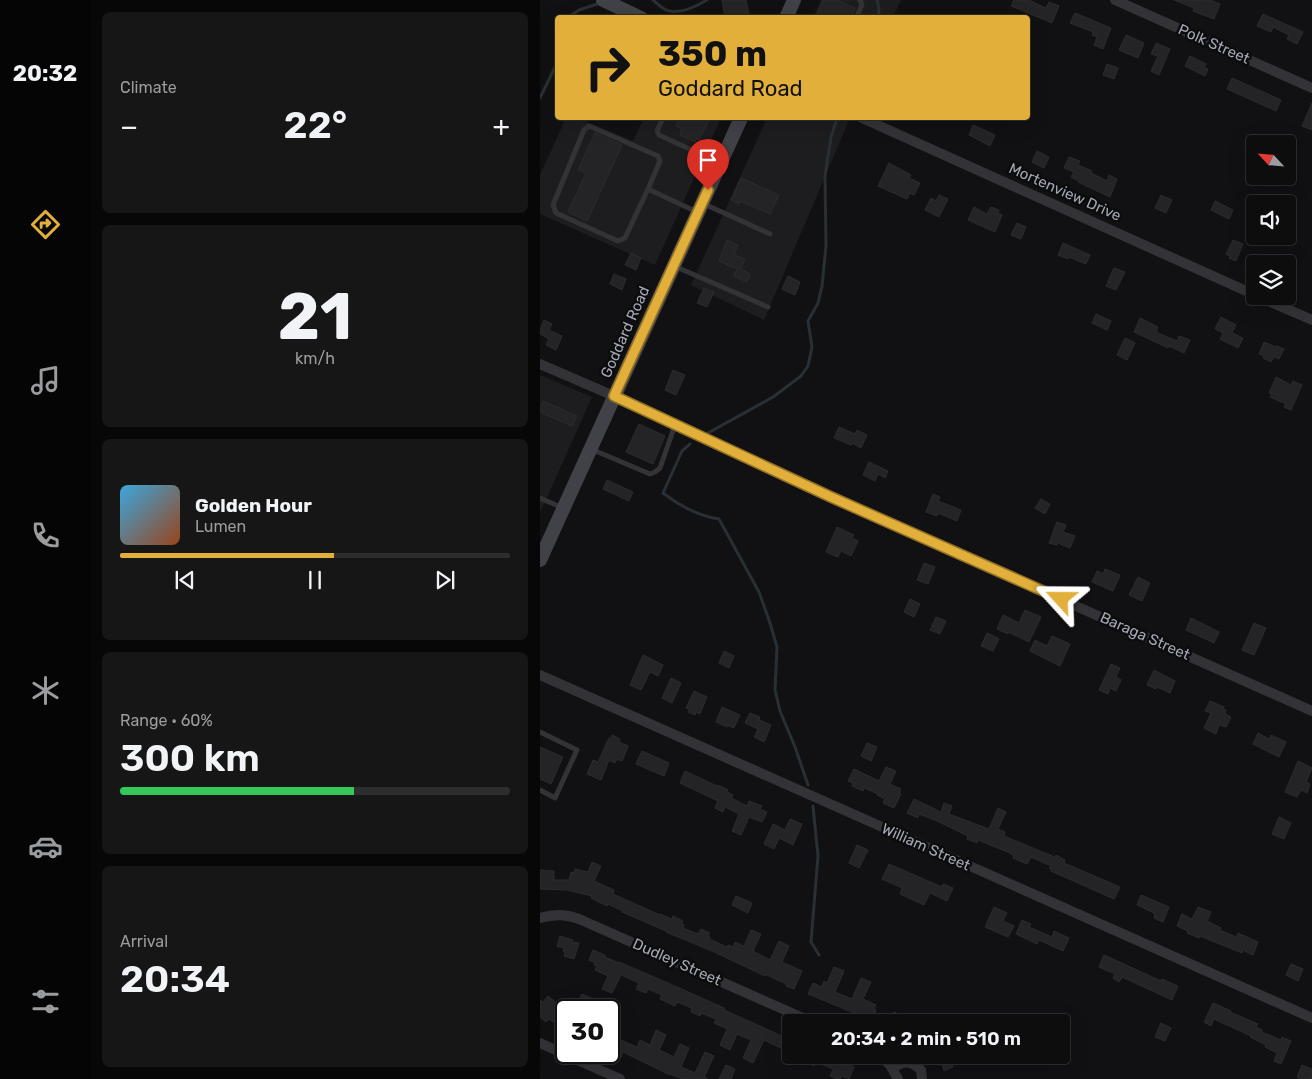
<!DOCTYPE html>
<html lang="en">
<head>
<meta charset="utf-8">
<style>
	body { margin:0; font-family:Rubik,sans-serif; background:#161617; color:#f1f3f6; height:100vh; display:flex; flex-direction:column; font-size:19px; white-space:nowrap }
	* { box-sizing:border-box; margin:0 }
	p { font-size:16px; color:#9a9c9e }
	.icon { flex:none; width:28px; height:28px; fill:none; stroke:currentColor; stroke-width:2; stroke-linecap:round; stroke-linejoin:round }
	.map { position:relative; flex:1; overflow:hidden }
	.side { display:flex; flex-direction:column; gap:12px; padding:12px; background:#070708; width:450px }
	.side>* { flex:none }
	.top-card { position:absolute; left:15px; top:15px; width:475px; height:105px; border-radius:5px; box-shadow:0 5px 20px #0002,0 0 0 1px #2d2d2e; background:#e2b03a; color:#111; overflow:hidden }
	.needle { width:32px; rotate:296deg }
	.tools { position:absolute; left:706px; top:135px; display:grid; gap:10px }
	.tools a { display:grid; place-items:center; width:50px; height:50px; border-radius:5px; background:#0d0d0e; box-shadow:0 5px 20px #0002,0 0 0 1px #2d2d2e; font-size:25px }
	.speed { position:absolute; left:15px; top:999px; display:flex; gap:10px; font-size:25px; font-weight:700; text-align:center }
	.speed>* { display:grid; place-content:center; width:65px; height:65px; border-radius:50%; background:#0d0d0e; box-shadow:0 5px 20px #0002,0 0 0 1px #2d2d2e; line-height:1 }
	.speed .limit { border:2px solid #111; border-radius:8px; background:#fff; color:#111 }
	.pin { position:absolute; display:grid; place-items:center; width:42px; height:42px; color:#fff; margin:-51px -21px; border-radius:50% 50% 50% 0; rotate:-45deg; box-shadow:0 0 5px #0007 }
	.pin .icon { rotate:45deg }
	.me { position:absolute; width:55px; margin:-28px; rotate:294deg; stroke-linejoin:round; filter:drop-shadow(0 0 4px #0008) }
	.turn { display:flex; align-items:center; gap:18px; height:105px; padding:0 20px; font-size:22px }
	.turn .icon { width:65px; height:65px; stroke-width:2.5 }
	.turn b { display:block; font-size:35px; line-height:42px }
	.big { font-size:38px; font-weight:600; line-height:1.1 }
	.side .tile { flex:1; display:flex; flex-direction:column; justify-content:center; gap:8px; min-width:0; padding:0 18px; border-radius:8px; background:#161617 }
	.side .dial { align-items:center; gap:0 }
	.dial b { font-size:65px; line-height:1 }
	.song { display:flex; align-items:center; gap:15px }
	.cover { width:60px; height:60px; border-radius:8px; background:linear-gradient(135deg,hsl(200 70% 55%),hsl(20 70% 35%)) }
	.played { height:5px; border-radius:2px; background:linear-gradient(90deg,#e2b03a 55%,#2d2d2e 55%) }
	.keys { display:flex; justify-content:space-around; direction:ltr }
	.heat { display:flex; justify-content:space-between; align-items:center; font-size:28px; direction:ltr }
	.charge { height:8px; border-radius:4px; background:linear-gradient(90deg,#34c759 60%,#2d2d2e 0) }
	.trip { position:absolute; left:242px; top:1014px; width:288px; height:50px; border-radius:5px; background:#0d0d0e; box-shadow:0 5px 20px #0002,0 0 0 1px #2d2d2e; font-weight:600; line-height:50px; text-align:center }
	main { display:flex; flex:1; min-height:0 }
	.menu { display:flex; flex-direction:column; width:90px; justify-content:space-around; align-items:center; background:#050506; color:#9a9c9e }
	.menu .icon { width:35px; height:35px }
	.menu .on { color:#e2b03a }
	.menu b { font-size:22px; color:#f1f3f6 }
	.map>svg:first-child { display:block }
	.built { fill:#1d1d1f }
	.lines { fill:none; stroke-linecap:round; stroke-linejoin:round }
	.stream { stroke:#292f35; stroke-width:3 }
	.building { fill:#242427; stroke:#2c2b2e }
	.lane { stroke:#333337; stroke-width:5 }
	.street { stroke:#333337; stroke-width:10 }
	.secondary { stroke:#414247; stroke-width:14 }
	.route-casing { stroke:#937226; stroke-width:12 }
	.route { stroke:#e2b03a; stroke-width:9 }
	.labels { text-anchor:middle; stroke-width:5; stroke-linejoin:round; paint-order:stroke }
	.street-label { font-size:15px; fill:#a4a8b2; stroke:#0c0c0e }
</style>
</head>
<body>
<main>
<nav class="menu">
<b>20:32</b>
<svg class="icon on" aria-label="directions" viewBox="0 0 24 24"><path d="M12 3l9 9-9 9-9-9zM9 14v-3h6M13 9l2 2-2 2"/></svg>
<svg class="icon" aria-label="music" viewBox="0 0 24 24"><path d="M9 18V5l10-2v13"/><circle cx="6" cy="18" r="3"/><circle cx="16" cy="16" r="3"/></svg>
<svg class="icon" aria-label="phone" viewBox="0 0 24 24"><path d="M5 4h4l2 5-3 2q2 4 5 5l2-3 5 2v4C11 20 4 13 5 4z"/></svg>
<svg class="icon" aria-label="climate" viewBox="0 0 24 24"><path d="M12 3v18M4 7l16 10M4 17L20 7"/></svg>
<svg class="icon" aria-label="car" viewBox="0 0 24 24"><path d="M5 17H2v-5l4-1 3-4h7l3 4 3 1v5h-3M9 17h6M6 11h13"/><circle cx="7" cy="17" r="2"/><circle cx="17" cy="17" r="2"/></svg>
<svg class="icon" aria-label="filters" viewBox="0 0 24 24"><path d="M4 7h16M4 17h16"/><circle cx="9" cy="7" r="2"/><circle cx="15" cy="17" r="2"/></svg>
</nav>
<section class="side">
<div class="tile"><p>Climate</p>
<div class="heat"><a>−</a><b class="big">22°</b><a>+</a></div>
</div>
<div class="tile dial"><b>21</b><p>km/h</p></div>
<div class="tile">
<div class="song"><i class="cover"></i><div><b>Golden Hour</b><p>Lumen</p></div></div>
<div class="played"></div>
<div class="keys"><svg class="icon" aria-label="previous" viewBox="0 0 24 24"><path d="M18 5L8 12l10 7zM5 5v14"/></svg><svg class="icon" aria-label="pause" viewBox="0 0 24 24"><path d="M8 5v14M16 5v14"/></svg><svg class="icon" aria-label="next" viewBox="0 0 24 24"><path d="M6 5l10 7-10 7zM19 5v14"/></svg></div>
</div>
<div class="tile"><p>Range · 60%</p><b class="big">300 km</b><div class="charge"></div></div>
<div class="tile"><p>Arrival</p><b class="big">20:34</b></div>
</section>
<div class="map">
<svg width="772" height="1079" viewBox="0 0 772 1079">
	<rect width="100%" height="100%" fill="#111113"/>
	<g class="built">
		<path d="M281 0H361L353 17 273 18Z"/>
		<path d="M26 118H38L93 141 104 118H181L115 265 0 214V175Z"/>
		<path d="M227 118H310L224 320 151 285Z"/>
		<path d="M0 375 52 397 0 513Z"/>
	</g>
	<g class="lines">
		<g class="stream">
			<path d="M113 0C118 4 124 11 130 11 142 14 157 6 167 0"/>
			<path d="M337 0 339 8 338 18"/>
			<path d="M27 18 39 10 60 3"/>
			<path d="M0 98 18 61"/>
			<path d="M168 433 233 397 261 376 268 366 272 347 268 321 278 303 282 286 286 246 285 176 291 137 297 119"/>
			<path d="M150 444 142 451 123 493C140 506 158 516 179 519L219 592 230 623 237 647 235 690 240 711 255 747 268 785"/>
			<path d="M273 806 278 856 271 942 279 955"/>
		</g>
	</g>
	<g class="building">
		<path d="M182 0H206L209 14 185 18Z"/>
		<path d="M283 0H297L315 8 311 18H275Z"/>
		<path d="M474 0H489L506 8 509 2 519 6 512 23 471 6Z"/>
		<path d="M634 0H670L680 4 674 19 653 11 654 8Z"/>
		<path d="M535 13 571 28 563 49 554 45 557 37 552 35 553 32 530 23Z"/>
		<path d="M723 14 763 32 757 44 747 39 749 35 733 27 731 32 717 26Z"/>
		<path d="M586 35 604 43 598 58 579 50Z"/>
		<path d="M616 43 630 49 619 75 611 71 618 56 611 54Z"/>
		<path d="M650 56 666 64 664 67 668 69 665 76 645 66Z"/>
		<path d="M567 64 578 68 574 79 563 75Z"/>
		<path d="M692 78 741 100 736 111 687 89Z"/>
		<path d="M772 103V130L762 126Z"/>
		<path d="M140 118H170L159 140 157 138 155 142 140 135 142 129 136 126Z"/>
		<path d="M433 125 455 135 450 146 429 135Z"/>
		<path d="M55 133 82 145 47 221 28 212 46 173 38 170Z"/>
		<path d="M497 151 509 157 504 168 492 162Z"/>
		<path d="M529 157 540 161 538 165 552 171 551 173 567 181 569 175 577 179 570 197 538 182 539 181 531 177 534 172 524 168Z"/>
		<path d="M349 163 371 175 369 178 380 183 374 195 370 193 367 199 338 186Z"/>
		<path d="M201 178 239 195 230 214 200 201 199 204 191 200Z"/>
		<path d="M399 195 408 199 399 217 385 210 391 198 396 201Z"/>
		<path d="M621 195 632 200 626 213 615 208Z"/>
		<path d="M675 201 693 210 689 219 671 210Z"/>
		<path d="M434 207 447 214 451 207 459 210 458 213 462 215 455 232 428 220Z"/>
		<path d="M477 223 486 227 481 239 471 235Z"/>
		<path d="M187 240 198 245 194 255 205 259 201 269 210 274 207 282 194 276 197 269 179 261Z"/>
		<path d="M693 240 703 244 696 261 689 258 690 256 686 254Z"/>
		<path d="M523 243 550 255 546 264 529 257 528 259 518 255Z"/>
		<path d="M91 253 101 258 96 270 85 265Z"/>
		<path d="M574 268 585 272 576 290 566 286Z"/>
		<path d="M74 274 86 279 82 290 70 284Z"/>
		<path d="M248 276 260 282 255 295 242 289Z"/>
		<path d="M164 288 174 292 167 307 157 303Z"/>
		<path d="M556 314 571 321 567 330 552 323Z"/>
		<path d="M681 317 696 325 692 333 703 338 698 348 680 339 683 333 675 329Z"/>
		<path d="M600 318 618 327 616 332 627 337 637 341 639 336 650 340 644 353 629 346 628 348 594 332Z"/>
		<path d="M4 320 12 324 9 330 22 336 16 350 6 345 9 339 0 334V329Z"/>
		<path d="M585 338 595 343 587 360 577 355Z"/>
		<path d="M724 342 736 347 737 346 744 349 739 359 734 357 731 362 723 358 724 356 719 354Z"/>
		<path d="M133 370 145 375 136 395 125 390Z"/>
		<path d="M736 377 751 385 753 381 762 385 751 410 744 407 746 404 730 397 732 394 729 393Z"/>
		<path d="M3 401 37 416 32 426 0 412V407Z"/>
		<path d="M99 424 125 436 113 464 86 452Z"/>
		<path d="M299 427 315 434 317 430 327 435 321 448 312 443 311 445 294 438Z"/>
		<path d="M329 462 348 471 345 478 338 474 335 481 323 475Z"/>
		<path d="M67 480 93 492 89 501 63 489Z"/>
		<path d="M393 494 400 497 398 501 421 510 417 521 398 513 397 516 386 512Z"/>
		<path d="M501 499 510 504 505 514 495 508Z"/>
		<path d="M517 522 526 525 523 532 535 536 530 548 518 543 517 545 509 543Z"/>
		<path d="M297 527 314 535 312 538 318 541 311 556 301 551 298 557 286 552Z"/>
		<path d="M384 563 395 567 388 584 377 580Z"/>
		<path d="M565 569 580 575 573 591 552 582 557 571 563 574Z"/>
		<path d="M598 577 610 583 602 601 589 595Z"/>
		<path d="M370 599 380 604 374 617 364 612Z"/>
		<path d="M485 610 501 617 489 642 468 632V634L457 629 463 615 479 623Z"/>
		<path d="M396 617 406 621 400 634 390 630Z"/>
		<path d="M651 618 679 632 674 643 646 630Z"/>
		<path d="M714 623 726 628 714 655 702 650Z"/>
		<path d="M447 633 459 639 453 651 441 646Z"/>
		<path d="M512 636 530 644 520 666 490 651 495 640 507 646Z"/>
		<path d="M184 651 194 656 189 668 179 663Z"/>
		<path d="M103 655 123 665 118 676 110 672 101 690 90 685Z"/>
		<path d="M571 664 580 668 576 677 581 680 576 691 570 688 568 694 559 690Z"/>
		<path d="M614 670 635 681 630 693 617 687 616 689 607 685Z"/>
		<path d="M131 678 141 683 132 703 122 698Z"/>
		<path d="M154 691 167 697 160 714 156 712 155 715 148 712 150 709 146 708Z"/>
		<path d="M670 701 684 707 683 709 686 710 685 714 691 717 686 727 679 725 676 734 664 728 671 713 665 711Z"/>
		<path d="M182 707 200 715 194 728 187 725V727L176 722Z"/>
		<path d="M210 713 220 717 219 720 231 725 224 742 214 737 218 729 205 723Z"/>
		<path d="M718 733 729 739 731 735 746 742 739 757 713 744Z"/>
		<path d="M72 735 80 739 79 742 88 746 82 761 77 759 75 763 69 760 61 780 47 774 53 760 58 762 69 738H71Z"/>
		<path d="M327 743 337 747 331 761 321 756Z"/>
		<path d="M0 747 23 757 11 784 0 779Z"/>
		<path d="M102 751 129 763 124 776 96 764Z"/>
		<path d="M758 761 772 768 766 782 770 784 767 793 761 790 757 797 745 792Z"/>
		<path d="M346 767 356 771 350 784 361 789 359 793 361 794 354 808 343 803 345 799 337 795 338 794 324 788 323 791 312 786 313 783 308 781 314 769 339 781Z"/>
		<path d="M145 771 177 786 178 785 188 790 187 792 193 795 191 798 207 806 209 801 222 806 220 809 227 812 222 822 209 817 201 835 192 831 199 814 185 807 183 812 175 808 178 801 140 783Z"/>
		<path d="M374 799 401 812 404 803 412 806 409 814 449 829 458 808 466 812 458 829 465 832 464 836 505 853 515 857 516 855 525 860 524 863 580 887 574 899 511 871V869L509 868 511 866 491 857 487 864 473 858 474 856 470 853 438 840 437 843 427 839 428 836 397 821 379 814 378 818 367 813Z"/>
		<path d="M739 817 751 823 744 839 732 834Z"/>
		<path d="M250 819 262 824 253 845 239 838 234 849 224 844 233 824 245 830Z"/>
		<path d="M317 845 328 850 319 868 309 863Z"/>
		<path d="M52 862 61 866 54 881 74 890 73 894 120 915V914L132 919 133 916 143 921 141 924 144 925 143 928 158 934 161 929 170 933 168 936 170 937 169 939 187 947 188 945 193 947 195 942 204 946 211 930 221 934 213 951 230 960 239 941 249 946 242 962 262 971 254 989 246 986V984L225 974V976L172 951 126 932V931L82 912 83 911 68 904 67 906 51 898 52 896 27 890 0 889V870L14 871V880H29L31 872 34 873 35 869 48 872Z"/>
		<path d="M349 864 402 887 403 884 413 888 407 901 390 893 384 905 360 894 362 888 342 879Z"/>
		<path d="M601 895 629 907 623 922 614 918 615 915 614 914V913L597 905Z"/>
		<path d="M196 896 212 903 208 913 192 905Z"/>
		<path d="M454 907 467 913 463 921 474 926 468 937 445 927Z"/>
		<path d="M658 907 671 912 667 921 681 928 680 930 696 937 698 933 718 942 713 955 703 950 702 953 660 936 659 938 647 933 648 931 637 926 642 914 652 919Z"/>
		<path d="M482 920 491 924 489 927 512 937 514 931 529 938 523 951 499 940 497 944 476 934Z"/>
		<path d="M20 936 33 940 32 942 39 943 34 959 24 956 25 952 23 951 24 948 17 946Z"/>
		<path d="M53 950 65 955V957L79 963V962L128 983 184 1008V1010L251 1040V1053L224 1040 213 1063 203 1058 211 1040 197 1034 190 1050 180 1045 187 1029 174 1023 176 1019 161 1013 160 1016 151 1012 152 1008 137 1002 135 1006 120 999 122 995 108 989 106 993 96 989 99 983 81 975 72 993 62 989 68 976 55 970 57 966 54 965 55 963 49 960Z"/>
		<path d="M564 955 621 981 622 979 638 986 632 1000 582 977 579 982 573 978 575 974 559 967Z"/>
		<path d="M751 964 763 969 758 981 746 975Z"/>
		<path d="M294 967 304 971 295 992 312 999 321 978 331 982 323 999 336 1005 334 1009 336 1010 335 1013 350 1020 354 1012 379 1022H331L326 1020V1018L268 994 273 983 282 987 284 981 287 983Z"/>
		<path d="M42 994 56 1000 55 1003 79 1014 74 1024 69 1021V1010H52L37 1003Z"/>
		<path d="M8 996 19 1005 15 1010 26 1016V1028L8 1019 6 1022 0 1017V1000L3 1002Z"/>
		<path d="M673 1003 691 1011 690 1012 718 1024 716 1027 722 1030V1032L741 1040 742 1037 751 1041 741 1064 734 1061 737 1053 725 1047 726 1045 710 1037 711 1036 674 1019 671 1026 664 1022Z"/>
		<path d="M621 1023 631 1028 625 1041 615 1037Z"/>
		<path d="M116 1030 126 1035 119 1050 134 1057 140 1044 149 1048 141 1067 155 1073 165 1052 174 1056 164 1077 168 1079H142L130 1074V1075L83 1052 81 1057 73 1053 75 1049 69 1047V1040L71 1036 97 1047 100 1040 110 1045Z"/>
		<path d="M262 1055H290L297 1059 298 1057 308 1061 307 1063 314 1067 309 1079 302 1076 300 1079H297L290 1076 293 1069 276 1062 274 1066 267 1063 269 1058Z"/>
		<path d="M399 1055H409L413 1067 404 1071Z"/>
		<path d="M186 1065 195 1069 191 1079H179Z"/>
		<path d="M762 1065 772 1069V1079H761L757 1077Z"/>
	</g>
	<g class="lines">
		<g class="lane">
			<path d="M316 18 322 5 320 0"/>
			<path d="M123 118 117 131 119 135 180 163"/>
			<path d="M108 189 85 238 78 241 16 213 13 205 44 130 49 126 118 156 120 161 108 189 157 212"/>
			<path d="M162 203 230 234"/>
			<path d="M134 266 228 307"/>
			<path d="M51 449 110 474 115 472 120 468 135 425"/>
			<path d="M0 498 23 508"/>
			<path d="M0 732 37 750 15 798 0 790"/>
		</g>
		<g class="street">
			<path d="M575 0 772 88"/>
			<path d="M322 118 715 295"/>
			<path d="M717 296 772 320"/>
			<path d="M0 364 74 396 302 502 772 711"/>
			<path d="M0 675 772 1018"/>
			<path d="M0 918C13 914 26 914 39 919L272 1022"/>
			<path d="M0 1043 80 1079"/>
			<path d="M340 1055 350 1065 358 1079"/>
			<path d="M352 1068C365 1061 369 1060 381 1070L382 1079"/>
		</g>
		<g class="secondary">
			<path d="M63 0 101 18"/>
			<path d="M246 18 254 0"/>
			<path d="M0 560 201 118"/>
		</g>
	</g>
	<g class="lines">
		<defs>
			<path id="route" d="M168 190 74 396 291 497 521 599"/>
		</defs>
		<use href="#route" class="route-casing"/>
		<use href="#route" class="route"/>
	</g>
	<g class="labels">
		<g class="street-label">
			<text transform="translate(674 44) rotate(24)" y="5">Polk Street</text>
			<text transform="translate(525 192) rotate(24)" y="5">Mortenview Drive</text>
			<text transform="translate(85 332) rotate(-66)" y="5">Goddard Road</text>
			<text transform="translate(605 636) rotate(24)" y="5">Baraga Street</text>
			<text transform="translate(386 847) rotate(24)" y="5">William Street</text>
			<text transform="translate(137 962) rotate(24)" y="5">Dudley Street</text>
		</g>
	</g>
</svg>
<div class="tools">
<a><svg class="needle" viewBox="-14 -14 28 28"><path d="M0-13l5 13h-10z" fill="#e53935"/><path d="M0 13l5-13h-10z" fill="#9a9c9e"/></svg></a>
<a><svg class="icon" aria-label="sound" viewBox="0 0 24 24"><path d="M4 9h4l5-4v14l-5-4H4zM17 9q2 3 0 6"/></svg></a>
<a><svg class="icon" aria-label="layers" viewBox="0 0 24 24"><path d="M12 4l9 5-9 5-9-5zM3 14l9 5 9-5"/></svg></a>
</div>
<div class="speed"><div class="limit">30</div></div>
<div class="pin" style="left:168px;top:190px;background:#d93025"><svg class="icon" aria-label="arrive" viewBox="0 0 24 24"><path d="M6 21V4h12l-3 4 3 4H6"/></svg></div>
<svg class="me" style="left:521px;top:599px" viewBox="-20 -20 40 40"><path d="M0-17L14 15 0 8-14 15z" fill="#e2b03a" stroke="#fff" stroke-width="4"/></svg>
<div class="trip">20:34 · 2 min · 510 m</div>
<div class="top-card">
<div class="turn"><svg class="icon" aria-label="right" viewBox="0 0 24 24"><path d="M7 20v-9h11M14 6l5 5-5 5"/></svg><div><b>350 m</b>Goddard Road</div></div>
</div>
</div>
</main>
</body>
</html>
